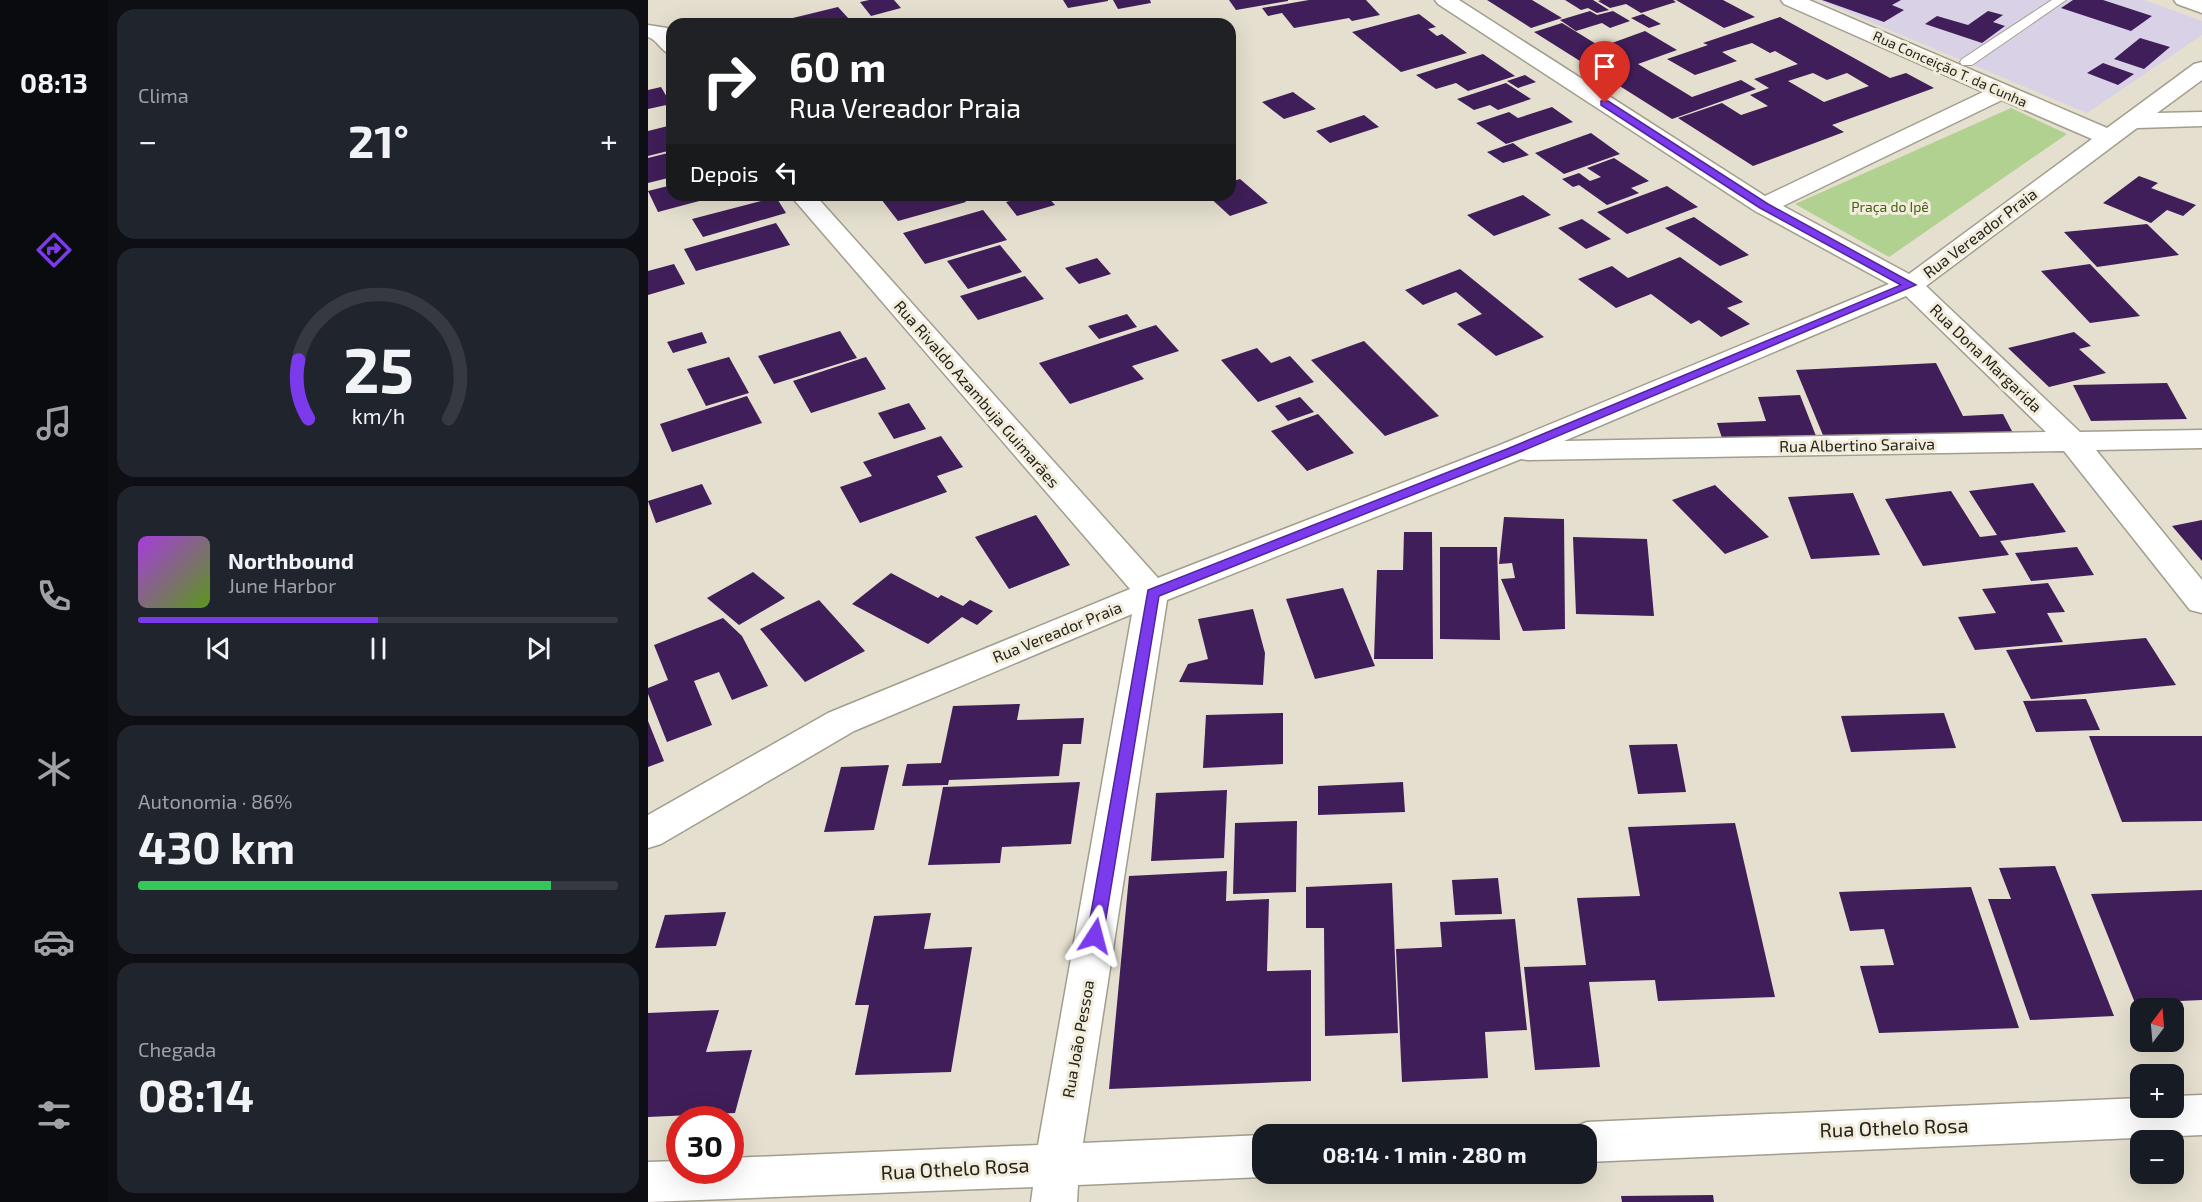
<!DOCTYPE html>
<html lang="pt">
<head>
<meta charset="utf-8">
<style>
	body { margin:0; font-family:"Exo 2",sans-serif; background:#20242c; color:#f1f3f6; height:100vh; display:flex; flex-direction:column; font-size:22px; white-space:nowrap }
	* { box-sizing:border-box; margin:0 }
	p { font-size:20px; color:#9ea1a6 }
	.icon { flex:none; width:33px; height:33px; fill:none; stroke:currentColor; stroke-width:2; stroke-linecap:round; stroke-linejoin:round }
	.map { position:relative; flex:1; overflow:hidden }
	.sheet { display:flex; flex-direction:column; gap:9px; padding:9px; background:#0d0f14; width:540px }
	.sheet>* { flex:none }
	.guide { position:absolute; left:18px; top:18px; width:570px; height:183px; border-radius:18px; box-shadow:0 6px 24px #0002; background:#202124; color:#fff; overflow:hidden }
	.needle { width:39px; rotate:16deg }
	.fabs { position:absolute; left:1482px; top:998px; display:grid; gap:12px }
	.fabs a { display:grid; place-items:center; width:54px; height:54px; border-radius:12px; background:#171b24; box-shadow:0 6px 24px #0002; font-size:30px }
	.speed { position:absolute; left:18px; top:1106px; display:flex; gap:12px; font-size:30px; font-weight:700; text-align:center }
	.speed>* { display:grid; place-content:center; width:78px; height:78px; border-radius:50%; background:#171b24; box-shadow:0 6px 24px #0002; line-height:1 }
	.speed .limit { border:9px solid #d22; background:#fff; color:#111 }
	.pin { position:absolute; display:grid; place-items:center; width:51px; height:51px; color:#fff; margin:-62px -26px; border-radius:50% 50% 50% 0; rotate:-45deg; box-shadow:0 0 6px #0007 }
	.pin .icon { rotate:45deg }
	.me { position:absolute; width:66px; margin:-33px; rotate:9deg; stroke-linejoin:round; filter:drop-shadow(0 0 4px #0008) }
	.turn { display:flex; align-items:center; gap:21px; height:126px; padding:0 24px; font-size:27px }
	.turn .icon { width:78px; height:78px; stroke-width:2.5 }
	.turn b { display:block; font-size:42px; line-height:51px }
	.then { display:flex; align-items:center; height:57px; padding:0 24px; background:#0003; gap:12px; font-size:22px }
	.big { font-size:45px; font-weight:700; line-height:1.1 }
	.sheet .tile { flex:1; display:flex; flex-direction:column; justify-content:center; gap:9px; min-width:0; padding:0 21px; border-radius:18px; background:#20242c }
	.sheet .dial { align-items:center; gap:0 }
	.dial svg { height:156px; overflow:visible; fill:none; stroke:#363941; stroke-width:7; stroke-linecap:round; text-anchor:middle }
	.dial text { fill:#f1f3f6; stroke:none }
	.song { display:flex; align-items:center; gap:18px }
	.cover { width:72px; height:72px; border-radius:9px; background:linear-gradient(135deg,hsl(280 70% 55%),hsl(90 70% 35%)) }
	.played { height:6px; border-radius:3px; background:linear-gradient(90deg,#7c3aed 50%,#363941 50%) }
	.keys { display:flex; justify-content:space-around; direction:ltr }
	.heat { display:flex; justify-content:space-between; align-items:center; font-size:33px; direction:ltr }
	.charge { height:9px; border-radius:4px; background:linear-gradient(90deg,#34c759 86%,#363941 0) }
	.trip { position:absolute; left:604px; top:1124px; width:345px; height:60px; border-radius:18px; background:#171b24; box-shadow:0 6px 24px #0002; font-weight:700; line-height:60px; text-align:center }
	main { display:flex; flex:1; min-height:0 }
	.tabs { display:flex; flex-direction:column; width:108px; justify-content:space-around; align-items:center; background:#090b0e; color:#9ea1a6 }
	.tabs .icon { width:42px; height:42px }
	.tabs .active { color:#7c3aed }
	.tabs b { font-size:27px; color:#f1f3f6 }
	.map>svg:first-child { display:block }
	.industrial { fill:#d9d1e6 }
	.green { fill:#b0d190 }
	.building { fill:#401e59; fill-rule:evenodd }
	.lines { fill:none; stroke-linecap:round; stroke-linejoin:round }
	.lane-casing { stroke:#a29d8d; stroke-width:2 }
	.street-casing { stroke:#a29d8d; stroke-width:3 }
	.lane { fill:#fff; fill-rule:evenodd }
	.street { fill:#fff; fill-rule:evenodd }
	.route { fill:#7c3aed; stroke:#51269a; stroke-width:1.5 }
	.labels { text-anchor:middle; stroke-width:6; stroke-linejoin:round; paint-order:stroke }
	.far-street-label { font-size:14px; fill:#25231c; stroke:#f2ecdb }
	.far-park-label { font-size:14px; fill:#426217; stroke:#f2ecdb }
	.street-label { font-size:16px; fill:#25231c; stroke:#f2ecdb }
	.near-street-label { font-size:20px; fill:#25231c; stroke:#f2ecdb }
</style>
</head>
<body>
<main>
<nav class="tabs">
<b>08:13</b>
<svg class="icon active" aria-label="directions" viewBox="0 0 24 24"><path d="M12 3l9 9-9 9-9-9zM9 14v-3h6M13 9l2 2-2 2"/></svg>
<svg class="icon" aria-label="music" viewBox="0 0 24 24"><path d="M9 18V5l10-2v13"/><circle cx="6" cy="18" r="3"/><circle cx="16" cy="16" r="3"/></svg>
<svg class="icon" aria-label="phone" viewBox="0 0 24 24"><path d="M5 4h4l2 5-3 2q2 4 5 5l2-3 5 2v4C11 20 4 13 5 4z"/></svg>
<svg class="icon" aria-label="climate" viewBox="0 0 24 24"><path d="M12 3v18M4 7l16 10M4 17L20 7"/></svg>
<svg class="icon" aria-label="car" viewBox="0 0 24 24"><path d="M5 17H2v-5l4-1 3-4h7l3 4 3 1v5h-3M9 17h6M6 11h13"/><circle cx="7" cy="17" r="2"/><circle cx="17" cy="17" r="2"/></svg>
<svg class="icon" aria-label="filters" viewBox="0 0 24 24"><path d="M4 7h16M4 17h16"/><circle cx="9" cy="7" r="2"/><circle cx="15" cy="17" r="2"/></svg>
</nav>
<section class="sheet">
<div class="tile"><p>Clima</p>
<div class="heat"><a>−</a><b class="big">21°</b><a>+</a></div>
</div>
<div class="tile dial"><svg viewBox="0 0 100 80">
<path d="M14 69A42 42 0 1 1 86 69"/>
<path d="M14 69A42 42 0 0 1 9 39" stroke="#7c3aed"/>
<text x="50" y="56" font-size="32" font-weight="700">25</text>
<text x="50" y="72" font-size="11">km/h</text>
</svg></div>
<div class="tile">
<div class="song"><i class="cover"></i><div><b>Northbound</b><p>June Harbor</p></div></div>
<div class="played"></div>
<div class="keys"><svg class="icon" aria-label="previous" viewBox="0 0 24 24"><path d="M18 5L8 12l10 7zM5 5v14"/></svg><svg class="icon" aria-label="pause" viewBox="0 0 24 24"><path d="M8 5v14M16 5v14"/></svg><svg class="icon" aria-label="next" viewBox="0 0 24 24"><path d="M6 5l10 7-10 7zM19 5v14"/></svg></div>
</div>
<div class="tile"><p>Autonomia · 86%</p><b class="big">430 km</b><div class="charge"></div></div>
<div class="tile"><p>Chegada</p><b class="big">08:14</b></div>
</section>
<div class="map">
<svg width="1554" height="1202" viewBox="0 0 1554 1202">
	<rect width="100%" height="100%" fill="#e4dfce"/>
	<path class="industrial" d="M1171 0H1496L1554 21V35L1439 113Z"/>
	<path class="green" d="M1363 108 1419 134 1241 257 1147 204Z"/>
	<g class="building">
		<path d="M221 0H246L253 8 223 16 212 2Z"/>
		<path d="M415 0H460V1L420 8Z"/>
		<path d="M465 0H502L503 3 470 9Z"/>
		<path d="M581 0H640V1L588 10Z"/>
		<path d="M661 0H718L732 15 704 21 701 18 646 28 634 13 620 16 614 8Z"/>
		<path d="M839 0H884L914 18 883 28Z"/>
		<path d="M917 0H945L961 10 949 13 940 8 933 10Z"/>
		<path d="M953 0H1025L1028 2 993 13 978 4 962 8 950 1Z"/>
		<path d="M1028 0H1075L1107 17 1076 28Z"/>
		<path d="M1174 0H1253L1244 5 1256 10 1236 22Z"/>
		<path d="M1425 0H1455L1504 16 1483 31 1413 8Z"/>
		<path d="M190 7 201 19 180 24H120Z"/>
		<path d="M942 11 949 15 965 11 982 21 962 28 954 23 928 31 912 20Z"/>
		<path d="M1340 11 1355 15 1345 22 1357 26 1334 43 1277 24 1289 16 1320 25Z"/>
		<path d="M771 14 788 27 780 29 789 36 794 34 819 53 753 72 704 32Z"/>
		<path d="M995 14 1013 24 1001 28 983 18Z"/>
		<path d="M1132 17 1242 78 1258 73 1286 88 1184 125 1196 132 1105 166 1030 118 1074 103 1093 115 1120 106 1102 95 1121 88 1106 79 1150 64 1127 51 1122 53 1104 43 1074 52 1089 61 1047 75 1019 59 1060 45 1055 43ZM1165 73 1179 80 1199 73 1221 86 1176 102 1140 81Z"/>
		<path d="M914 23 953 47 997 31 1029 50 990 64 1044 97 1093 80 1108 89 1024 119 886 32Z"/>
		<path d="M1492 38 1522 47 1496 69 1466 59Z"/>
		<path d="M835 54 867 76 820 91 808 83 788 89 768 75Z"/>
		<path d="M1455 63 1486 74 1470 85 1439 73Z"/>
		<path d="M877 75 888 82 870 88 859 81Z"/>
		<path d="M858 83 883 99 850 110 842 105 826 110 809 99Z"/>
		<path d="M13 87 23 104 0 109V90Z"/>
		<path d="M645 92 668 109 636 119 614 102Z"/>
		<path d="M904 107 925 122 858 144 828 123 861 112 870 118Z"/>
		<path d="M716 115 731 127 682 143 668 131Z"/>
		<path d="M24 125V150L0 156V131Z"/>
		<path d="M943 133 972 154 916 174 887 153Z"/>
		<path d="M865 143 881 155 855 163 839 152Z"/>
		<path d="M24 152V177L0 183V158Z"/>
		<path d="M966 158 1001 181 983 188 991 193 959 205 931 185 925 187 914 179 931 173 942 181 953 177 939 168Z"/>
		<path d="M1491 176 1510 183 1503 188 1548 205 1535 216 1519 210 1503 223 1455 203Z"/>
		<path d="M592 179 620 203 582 216 559 195H582V182Z"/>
		<path d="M24 185V195L70 196 10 212 0 191Z"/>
		<path d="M1019 186 1050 207 979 234 949 212Z"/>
		<path d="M247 195H312L318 202 250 221 233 199Z"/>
		<path d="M383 195H398L407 205 369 216 358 202Z"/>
		<path d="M875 195 903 215 846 236 819 215Z"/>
		<path d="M128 197 138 213 55 237 44 219Z"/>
		<path d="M335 210 359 240 277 264 255 233Z"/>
		<path d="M1046 217 1101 255 1072 266 1017 228Z"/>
		<path d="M934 219 963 239 938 249 910 228Z"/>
		<path d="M128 223 142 245 48 271 36 249Z"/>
		<path d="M1499 224 1531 255 1449 267 1416 232Z"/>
		<path d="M352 245 374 272 320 289 299 261Z"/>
		<path d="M1032 257 1095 302 1079 308 1102 324 1073 337 1051 320 1043 324 1003 294 968 308 930 279 964 266 980 278Z"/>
		<path d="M449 258 463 274 431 284 417 268Z"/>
		<path d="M26 264 37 284 0 295V271Z"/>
		<path d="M1442 264 1492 316 1442 323 1393 271Z"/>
		<path d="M812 269 896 337 848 356 809 324 834 314 808 292 775 305 757 290Z"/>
		<path d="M377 276 396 299 330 320 312 296Z"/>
		<path d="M479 314 489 327 451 339 440 326Z"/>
		<path d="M508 325 531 351 484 366 496 379 422 404 391 363Z"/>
		<path d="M192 331 209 358 126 384 110 356Z"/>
		<path d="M54 332 59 343 25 353 19 342Z"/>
		<path d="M1426 332 1443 346 1431 349 1458 373 1401 387 1360 348Z"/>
		<path d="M716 341 791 416 737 436 663 360Z"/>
		<path d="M609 348 623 363 642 356 666 382 610 402 573 360Z"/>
		<path d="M81 357 101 393 58 406 39 369Z"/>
		<path d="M218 357 238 389 163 413 145 381Z"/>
		<path d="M1288 363 1315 416 1355 414 1365 433 1177 440 1148 370Z"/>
		<path d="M1519 383 1539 419 1443 421 1425 385Z"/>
		<path d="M1152 395 1168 436 1075 441 1069 423 1118 421 1110 397Z"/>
		<path d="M99 396 114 423 24 452 12 424Z"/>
		<path d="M652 397 666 412 640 421 627 406Z"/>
		<path d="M261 403 278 429 246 439 230 413Z"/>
		<path d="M670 414 706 453 659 471 623 431Z"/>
		<path d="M293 436 315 467 289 476 299 492 212 523 192 487 224 476 215 462Z"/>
		<path d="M1385 483 1418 532 1352 541 1361 555 1275 566 1237 499 1303 491 1332 537 1349 535 1321 491Z"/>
		<path d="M54 484 64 504 8 523 0 501Z"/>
		<path d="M1067 485 1121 537 1077 554 1024 500Z"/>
		<path d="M1205 493 1232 555 1163 559 1140 497Z"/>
		<path d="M388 515 422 565 361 589 327 537Z"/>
		<path d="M856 517 916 519 917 629 875 631 853 579 867 578 864 563 851 564Z"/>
		<path d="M1554 520V561L1524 526Z"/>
		<path d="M756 532H784L785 659H726L729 570H755Z"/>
		<path d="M925 537 999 539 1006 616 928 614Z"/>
		<path d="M792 547H849L852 640 792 639Z"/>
		<path d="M1429 547 1446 575 1383 581 1367 553Z"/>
		<path d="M105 572 137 598 91 625 59 598Z"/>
		<path d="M243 573 290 598 293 595 315 606 322 600 345 611 329 625 314 617 280 644 204 604Z"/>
		<path d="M1400 583 1417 612 1399 613 1415 642 1327 650 1310 617 1348 613 1334 589Z"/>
		<path d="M695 588 727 666 667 679 638 599Z"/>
		<path d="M171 600 217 651 157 682 112 629Z"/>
		<path d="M605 609 617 653 615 685 531 682 540 664 560 659 550 619Z"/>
		<path d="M75 618 94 636 120 686 84 700 71 672 46 681 64 725 19 742 0 694V688L20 680 6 645Z"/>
		<path d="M1498 638 1528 685 1383 699 1358 650Z"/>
		<path d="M1438 699 1452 730 1388 732 1375 701Z"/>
		<path d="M372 704 369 720 436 718 433 744H415L411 776 301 780 300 785 254 786 259 764 293 763 305 706Z"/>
		<path d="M635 713V764L555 768 558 715Z"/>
		<path d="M1296 713 1308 748 1203 752 1193 716Z"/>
		<path d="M0 721 16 761 0 767Z"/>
		<path d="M1441 736H1554V821L1474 822Z"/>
		<path d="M1029 744 1038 792 990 794 981 745Z"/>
		<path d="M241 765 226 830 176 832 193 767Z"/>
		<path d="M432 782 423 844 354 847 352 863 280 865 295 787Z"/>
		<path d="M755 782 757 812 670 815V786Z"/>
		<path d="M579 790 576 858 503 861 508 793Z"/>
		<path d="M649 821 648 892 585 894 587 823Z"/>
		<path d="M1087 823 1127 997 1010 1001 1007 980 941 982 952 1067 887 1070 876 967 938 965 929 898 992 896 980 827Z"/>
		<path d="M1407 866 1466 1016 1382 1020 1340 899H1363L1351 868Z"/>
		<path d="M579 871 578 901 621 899 619 971 663 970V1081L461 1089 481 876Z"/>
		<path d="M850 878 854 914 807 915 804 880Z"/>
		<path d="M744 883 750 1033 677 1036 676 928H658V887Z"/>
		<path d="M1323 887 1371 1028 1231 1033 1212 966 1246 965 1236 929 1202 931 1191 892Z"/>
		<path d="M1554 890V1000L1487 1003 1443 894Z"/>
		<path d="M78 912 68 946 7 948 17 915Z"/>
		<path d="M283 913 276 949 324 947 303 1072 207 1075 221 1005H207L226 916Z"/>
		<path d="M867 919 879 1030 837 1032 840 1078 754 1082 748 949 794 947 792 922Z"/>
		<path d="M71 1010 58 1052 104 1050 87 1113 0 1117V1013Z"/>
		<path d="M1065 1195 1066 1202H974L973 1196Z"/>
	</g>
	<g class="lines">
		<defs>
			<path id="lane" d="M1404 0H1418L1324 65H1314L1312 62 1314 59Z"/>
			<g id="street">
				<path d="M787 0H811L1117 196 1335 92 1136 4 1133 0H1161L1459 128 1546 64 1554 62V80L1509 113 1554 112V126L1489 128 1278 286 1432 432 1554 430V448L1448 450 1554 580V613L1542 610 1416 451 880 460 873 459 519 600 435 1143 615 1135V1173H624L615 1177 430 1185 429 1202H383L385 1187 0 1202V1162L32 1161V1170H82V1158L390 1145 484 614 206 731 13 844 0 848V815L180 713 482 589 142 195H167L510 578 852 445 1241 284 1107 211 790 4ZM1354 100 1444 139 1261 274 1135 206ZM1258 296 1398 432 916 441Z"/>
				<path d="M1526 0H1554V13L1529 4Z"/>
				<path d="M0 25 19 28 24 35V55C13 52 10 40 0 37Z"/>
				<path d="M1554 1095V1135L939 1162V1134H921L923 1128 939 1122 1492 1098V1107H1526V1096Z"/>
			</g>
		</defs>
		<use href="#lane" class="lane-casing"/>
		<use href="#street" class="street-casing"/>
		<use href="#lane" class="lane"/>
		<use href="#street" class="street"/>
	</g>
	<path class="route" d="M953 101H960L1120 204 1268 285 867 454 511 596 455 936 453 941 447 943 441 941 439 936 500 590 859 449 1253 285 1112 208 953 105Z"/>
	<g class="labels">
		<g class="far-street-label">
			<text transform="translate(1302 69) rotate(24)" y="5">Rua Conceição T. da Cunha</text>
		</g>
		<g class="far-park-label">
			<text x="1242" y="212">Praça do Ipê</text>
		</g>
		<g class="street-label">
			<text transform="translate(1332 233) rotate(-37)" y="6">Rua Vereador Praia</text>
			<text transform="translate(1338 358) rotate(44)" y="6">Rua Dona Margarida</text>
			<text transform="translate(329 394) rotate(49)" y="6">Rua Rivaldo Azambuja Guimarães</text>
			<text transform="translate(1209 445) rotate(-1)" y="6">Rua Albertino Saraiva</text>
			<text transform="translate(409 632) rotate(-22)" y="6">Rua Vereador Praia</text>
			<text transform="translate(430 1039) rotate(-80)" y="6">Rua João Pessoa</text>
		</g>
		<g class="near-street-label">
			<text transform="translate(1246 1128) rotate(-2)" y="7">Rua Othelo Rosa</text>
			<text transform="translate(307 1169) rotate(-3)" y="7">Rua Othelo Rosa</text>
		</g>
	</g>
</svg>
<div class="fabs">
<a><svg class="needle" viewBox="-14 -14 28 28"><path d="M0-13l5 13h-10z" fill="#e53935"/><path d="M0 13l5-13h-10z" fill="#9ea1a6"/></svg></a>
<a>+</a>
<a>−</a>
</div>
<div class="speed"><div class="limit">30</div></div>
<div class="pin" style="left:957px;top:103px;background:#d93025"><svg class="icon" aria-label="arrive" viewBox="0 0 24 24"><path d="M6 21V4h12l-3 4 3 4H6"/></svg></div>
<svg class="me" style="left:447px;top:936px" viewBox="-20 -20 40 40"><path d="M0-17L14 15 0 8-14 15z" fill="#7c3aed" stroke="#fff" stroke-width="4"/></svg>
<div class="trip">08:14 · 1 min · 280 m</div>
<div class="guide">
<div class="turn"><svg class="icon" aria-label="right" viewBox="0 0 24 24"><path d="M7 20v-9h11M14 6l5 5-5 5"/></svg><div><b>60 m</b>Rua Vereador Praia</div></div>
<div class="then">Depois<svg class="icon" aria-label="left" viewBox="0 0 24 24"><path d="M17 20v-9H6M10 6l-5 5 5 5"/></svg></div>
</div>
</div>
</main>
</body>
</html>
